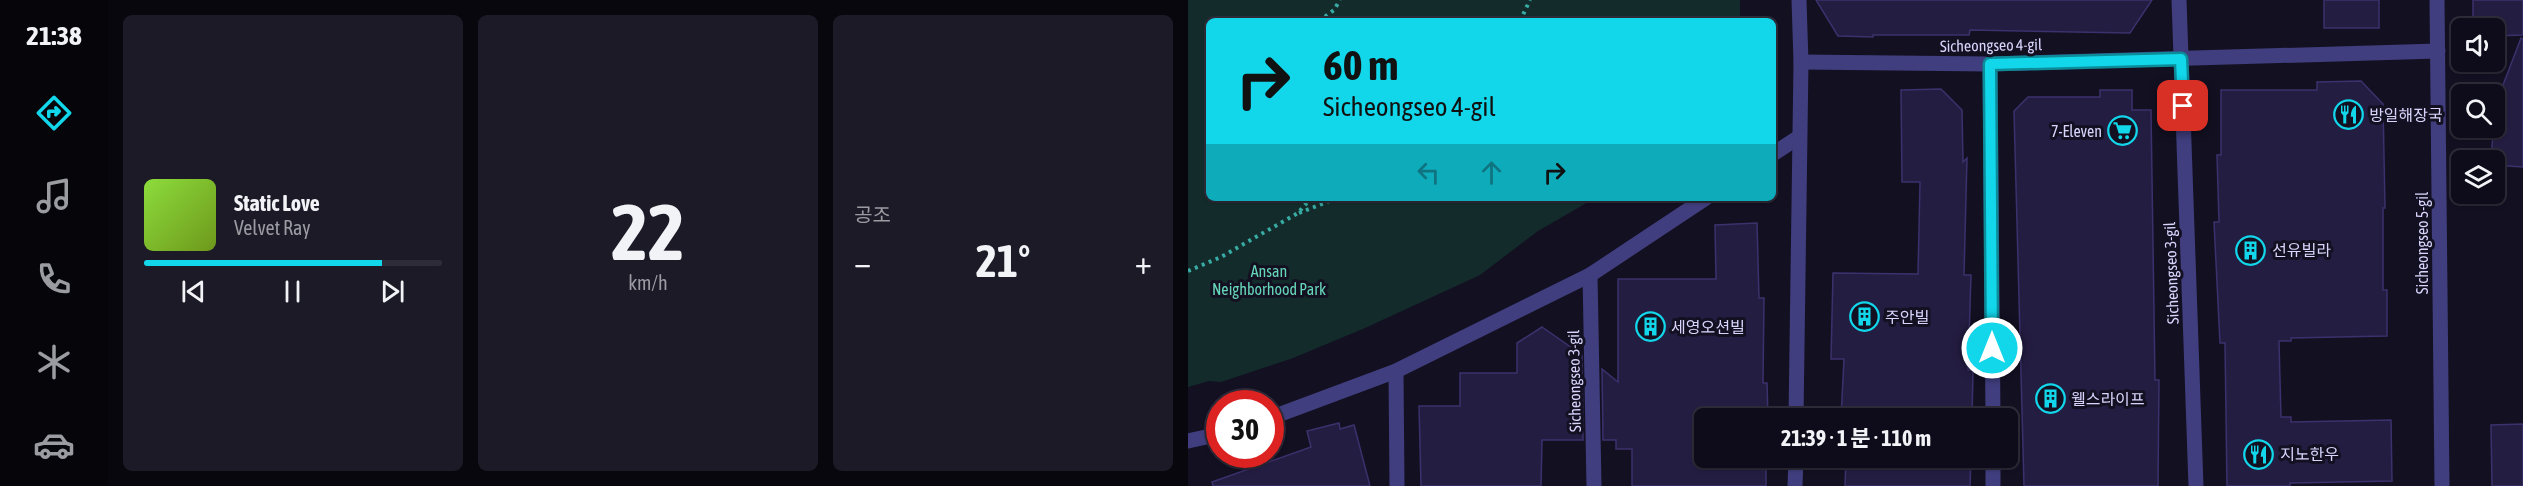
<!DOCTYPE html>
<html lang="ko">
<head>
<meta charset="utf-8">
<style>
	body { margin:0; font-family:"Asap Condensed","Noto Sans KR",sans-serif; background:#1c1a27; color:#f1f3f6; height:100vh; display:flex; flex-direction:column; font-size:22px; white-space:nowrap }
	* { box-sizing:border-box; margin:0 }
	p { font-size:20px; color:#9b9ba2 }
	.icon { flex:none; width:33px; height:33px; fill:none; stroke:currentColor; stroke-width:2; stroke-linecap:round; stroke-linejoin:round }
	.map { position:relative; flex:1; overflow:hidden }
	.details { display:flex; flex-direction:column; gap:15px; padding:15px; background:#08070e; width:1080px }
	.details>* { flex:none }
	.hud { position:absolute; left:18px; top:18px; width:570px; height:183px; border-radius:9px; box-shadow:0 2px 4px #0004,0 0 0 2px #2e2c39; background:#12d6ea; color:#111; overflow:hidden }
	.controls { position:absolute; left:1263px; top:18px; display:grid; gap:12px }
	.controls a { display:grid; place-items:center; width:54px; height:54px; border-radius:9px; background:#0e0c1a; box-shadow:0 2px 4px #0004,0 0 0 2px #2e2c39; font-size:30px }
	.speed { position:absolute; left:18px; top:390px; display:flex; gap:12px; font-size:30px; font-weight:700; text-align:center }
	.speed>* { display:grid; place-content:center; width:78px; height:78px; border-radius:50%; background:#0e0c1a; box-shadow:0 2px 4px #0004,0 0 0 2px #2e2c39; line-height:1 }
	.speed .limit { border:9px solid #d22; background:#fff; color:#111 }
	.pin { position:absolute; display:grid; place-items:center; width:51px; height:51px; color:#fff; margin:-26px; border-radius:12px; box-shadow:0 3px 9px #0006 }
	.me { position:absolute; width:66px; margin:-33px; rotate:0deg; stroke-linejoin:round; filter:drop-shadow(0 0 4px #0008) }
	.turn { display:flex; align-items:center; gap:21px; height:126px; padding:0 18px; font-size:27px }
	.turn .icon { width:78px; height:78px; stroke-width:2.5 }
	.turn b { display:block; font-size:42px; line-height:51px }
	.lanes { display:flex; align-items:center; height:57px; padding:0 18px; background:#0003; justify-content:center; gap:30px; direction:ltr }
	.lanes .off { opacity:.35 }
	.big { font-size:45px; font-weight:700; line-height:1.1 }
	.details .widget { flex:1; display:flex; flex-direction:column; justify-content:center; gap:9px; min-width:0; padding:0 21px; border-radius:9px; background:#1c1a27 }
	.details .dial { align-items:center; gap:0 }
	.dial b { font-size:78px; line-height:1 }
	.song { display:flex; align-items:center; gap:18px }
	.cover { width:72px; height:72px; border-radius:9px; background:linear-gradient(135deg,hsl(90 70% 55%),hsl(80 70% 35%)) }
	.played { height:6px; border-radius:3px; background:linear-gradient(90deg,#12d6ea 80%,#2e2c39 80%) }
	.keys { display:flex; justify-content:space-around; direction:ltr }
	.heat { display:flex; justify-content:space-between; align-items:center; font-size:33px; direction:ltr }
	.details .tiles { flex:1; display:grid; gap:15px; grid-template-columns:repeat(3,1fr) }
	.trip { position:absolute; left:506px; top:408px; width:324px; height:60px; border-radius:9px; background:#0e0c1a; box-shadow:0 2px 4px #0004,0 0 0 2px #2e2c39; font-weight:700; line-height:60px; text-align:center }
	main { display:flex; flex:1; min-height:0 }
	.menu { display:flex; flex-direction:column; width:108px; justify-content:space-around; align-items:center; background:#06050a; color:#9b9ba2 }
	.menu .icon { width:42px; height:42px }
	.menu .selected { color:#12d6ea }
	.menu b { font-size:27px; color:#f1f3f6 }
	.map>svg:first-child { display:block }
	.green { fill:#132c2b }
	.building { fill:#241d42; stroke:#3c316c; stroke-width:1.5 }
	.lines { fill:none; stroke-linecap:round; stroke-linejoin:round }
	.path { stroke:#38aca4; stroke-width:4; stroke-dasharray:3 4.5; stroke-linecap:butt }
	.minor { stroke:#403e7e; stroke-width:15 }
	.route-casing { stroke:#0c8b98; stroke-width:15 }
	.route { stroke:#12d6ea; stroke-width:10 }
	.labels { text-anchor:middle; stroke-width:6; stroke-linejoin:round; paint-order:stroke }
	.street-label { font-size:16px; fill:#d8d4fc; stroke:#131022 }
	.poi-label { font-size:16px; fill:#d8d4fc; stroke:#131022; text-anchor:start }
	.park-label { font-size:16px; fill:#66d6b9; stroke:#131022 }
</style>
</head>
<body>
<main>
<nav class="menu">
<b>21:38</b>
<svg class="icon selected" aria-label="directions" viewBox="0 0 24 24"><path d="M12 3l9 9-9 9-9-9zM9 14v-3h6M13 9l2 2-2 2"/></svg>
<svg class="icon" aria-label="music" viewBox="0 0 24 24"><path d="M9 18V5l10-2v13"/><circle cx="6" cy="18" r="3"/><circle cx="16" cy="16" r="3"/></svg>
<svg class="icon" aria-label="phone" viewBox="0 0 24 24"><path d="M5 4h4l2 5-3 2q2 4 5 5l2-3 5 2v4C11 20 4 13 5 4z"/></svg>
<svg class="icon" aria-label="climate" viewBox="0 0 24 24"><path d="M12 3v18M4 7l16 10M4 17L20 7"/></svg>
<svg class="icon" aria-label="car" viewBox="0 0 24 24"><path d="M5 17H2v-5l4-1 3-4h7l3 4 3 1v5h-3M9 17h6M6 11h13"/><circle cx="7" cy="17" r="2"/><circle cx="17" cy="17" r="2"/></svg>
</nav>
<section class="details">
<div class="tiles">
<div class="widget">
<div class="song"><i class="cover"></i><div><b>Static Love</b><p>Velvet Ray</p></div></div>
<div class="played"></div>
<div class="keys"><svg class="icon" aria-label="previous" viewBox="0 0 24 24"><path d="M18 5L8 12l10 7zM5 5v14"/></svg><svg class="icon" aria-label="pause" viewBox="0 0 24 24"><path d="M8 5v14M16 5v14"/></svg><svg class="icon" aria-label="next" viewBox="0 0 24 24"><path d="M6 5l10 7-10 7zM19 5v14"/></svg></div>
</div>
<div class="widget dial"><b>22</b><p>km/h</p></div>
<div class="widget"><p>공조</p>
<div class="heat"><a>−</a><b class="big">21°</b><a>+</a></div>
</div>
</div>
</section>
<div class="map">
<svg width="1335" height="486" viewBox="0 0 1335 486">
	<rect width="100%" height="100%" fill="#131022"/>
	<path class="green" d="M0 0H552V21H21V198H407L350 231 292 275 177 328 105 358 33 382 21 381 0 387Z"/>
	<g class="building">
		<path d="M628 0H964L942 33 782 30 781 35H685V37L650 36Z"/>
		<rect x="1136" y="0" width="55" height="28"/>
		<path d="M1285 0H1335V35L1306 36V28H1285Z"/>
		<path d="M1333 38 1335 39V167L1306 165V160H1303L1307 106Z"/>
		<path d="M1173 81 1195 104 1197 208H1195V290H1199V336L1103 338V341H1091L1093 417H1103V422L1203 420 1204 481 1102 483V486H1039L1037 343H1032L1026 222H1031L1029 155H1033V90H1129V82Z"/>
		<path d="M753 89 774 110 775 162 779 158 776 275H783L780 370H785L784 418H653L656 359H643L645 273 730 274 732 182H714L713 90Z"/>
		<path d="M912 90H944V110H963L967 380H971L970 486H836L826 111 840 97H912Z"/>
		<path d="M569 223 571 298H576L575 383H579L580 418H516V458H578V486H444V449H428V440H415L414 369 430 382V279H528L527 225Z"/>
		<path d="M354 327 394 355 395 440H354L353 486H233L231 406H272V373H329V343Z"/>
		<path d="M151 423 152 429 166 425 182 486H25L24 482 123 447 119 431Z"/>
		<path d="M1335 424V486H1304L1303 425Z"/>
		<path d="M658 458H783L782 486H657Z"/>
	</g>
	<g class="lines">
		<g class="path">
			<path d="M131 21 146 10 152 0"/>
			<path d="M332 21 342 0"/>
			<path d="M111 213 149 198"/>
			<path d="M0 271 33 257 110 213 123 198"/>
		</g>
		<g class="minor">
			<path d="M991 0 1008 486"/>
			<path d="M1249 0 1254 486"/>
			<path d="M613 62 802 64 1250 51"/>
			<path d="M802 64 805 418"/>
			<path d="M585 154 611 137"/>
			<path d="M402 275 406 486"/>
			<path d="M208 371 209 486"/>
			<path d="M82 418 208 371 402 275 518 198"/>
			<path d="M608 418 613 62 611 0"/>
			<path d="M0 441 32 434"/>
			<path d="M805 458V486"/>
			<path d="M607 486 608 458"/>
		</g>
	</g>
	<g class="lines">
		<defs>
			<path id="route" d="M804 348 802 64 993 59 995 106"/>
		</defs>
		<use href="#route" class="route-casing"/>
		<use href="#route" class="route"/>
	</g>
	<defs>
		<symbol id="restaurant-ring" viewBox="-11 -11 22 22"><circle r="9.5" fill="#131022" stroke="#12d6ea" stroke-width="1.5"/><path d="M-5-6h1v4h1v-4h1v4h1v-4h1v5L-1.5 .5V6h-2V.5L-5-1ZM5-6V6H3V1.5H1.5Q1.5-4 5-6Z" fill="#12d6ea"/></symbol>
		<symbol id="supermarket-ring" viewBox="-11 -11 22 22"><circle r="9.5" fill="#131022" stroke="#12d6ea" stroke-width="1.5"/><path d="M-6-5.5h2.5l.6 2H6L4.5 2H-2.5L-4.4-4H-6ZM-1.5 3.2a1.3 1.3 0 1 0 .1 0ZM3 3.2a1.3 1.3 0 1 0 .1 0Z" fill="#12d6ea"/></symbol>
		<symbol id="building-ring" viewBox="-11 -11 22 22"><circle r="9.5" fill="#131022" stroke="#12d6ea" stroke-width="1.5"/><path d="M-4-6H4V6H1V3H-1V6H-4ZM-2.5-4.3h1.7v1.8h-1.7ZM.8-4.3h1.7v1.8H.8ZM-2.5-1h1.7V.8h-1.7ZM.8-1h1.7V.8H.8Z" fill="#12d6ea"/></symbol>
	</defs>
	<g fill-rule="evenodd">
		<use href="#restaurant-ring" x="1144" y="98" width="33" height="33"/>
		<use href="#supermarket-ring" x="918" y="114" width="33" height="33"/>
		<use href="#building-ring" x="1046" y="234" width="33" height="33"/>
		<use href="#building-ring" x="660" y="300" width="33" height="33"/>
		<use href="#building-ring" x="446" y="310" width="33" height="33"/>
		<use href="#building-ring" x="846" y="382" width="33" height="33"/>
		<use href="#restaurant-ring" x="1054" y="438" width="33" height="33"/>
	</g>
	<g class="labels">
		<g class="street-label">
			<text transform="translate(803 45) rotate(-1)" y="6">Sicheongseo 4-gil</text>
			<text transform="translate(1234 243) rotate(-90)" y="6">Sicheongseo 5-gil</text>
			<text transform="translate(983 273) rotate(-92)" y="6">Sicheongseo 3-gil</text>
			<text transform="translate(386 381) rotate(-91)" y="6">Sicheongseo 3-gil</text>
		</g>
		<g class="poi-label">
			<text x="1181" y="121">방일해장국</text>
			<text x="914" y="137" text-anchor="end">7-Eleven</text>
			<text x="1084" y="256">선유빌라</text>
			<text x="697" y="323">주안빌</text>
			<text x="483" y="333">세영오션빌</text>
			<text x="883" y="405">웰스라이프</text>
			<text x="1092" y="460">지노한우</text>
		</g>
		<g class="park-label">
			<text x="81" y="277">Ansan<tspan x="81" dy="18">Neighborhood Park</tspan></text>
		</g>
	</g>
</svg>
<div class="controls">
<a><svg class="icon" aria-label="sound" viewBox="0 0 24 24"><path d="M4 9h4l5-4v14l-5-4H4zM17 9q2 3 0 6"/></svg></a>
<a><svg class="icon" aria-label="search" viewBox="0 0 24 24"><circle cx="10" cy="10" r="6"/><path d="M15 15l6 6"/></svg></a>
<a><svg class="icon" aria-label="layers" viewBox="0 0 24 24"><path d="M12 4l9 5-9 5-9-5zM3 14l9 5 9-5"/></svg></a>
</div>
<div class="speed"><div class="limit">30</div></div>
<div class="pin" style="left:995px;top:106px;background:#d93025"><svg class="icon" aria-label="arrive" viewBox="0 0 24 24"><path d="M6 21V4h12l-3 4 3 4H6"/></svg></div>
<svg class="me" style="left:804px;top:348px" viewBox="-20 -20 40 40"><circle r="17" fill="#12d6ea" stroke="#fff" stroke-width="3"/><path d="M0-11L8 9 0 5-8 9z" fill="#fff"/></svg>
<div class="trip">21:39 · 1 분 · 110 m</div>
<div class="hud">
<div class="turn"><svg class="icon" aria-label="right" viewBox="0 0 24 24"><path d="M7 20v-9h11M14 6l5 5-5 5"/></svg><div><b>60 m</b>Sicheongseo 4-gil</div></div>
<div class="lanes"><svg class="icon off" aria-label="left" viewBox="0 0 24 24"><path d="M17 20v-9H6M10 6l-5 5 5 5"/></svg><svg class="icon off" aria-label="ahead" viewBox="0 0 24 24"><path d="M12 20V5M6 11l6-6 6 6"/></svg><svg class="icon" aria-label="right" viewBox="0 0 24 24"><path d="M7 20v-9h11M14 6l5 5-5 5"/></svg></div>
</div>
</div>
</main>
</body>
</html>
